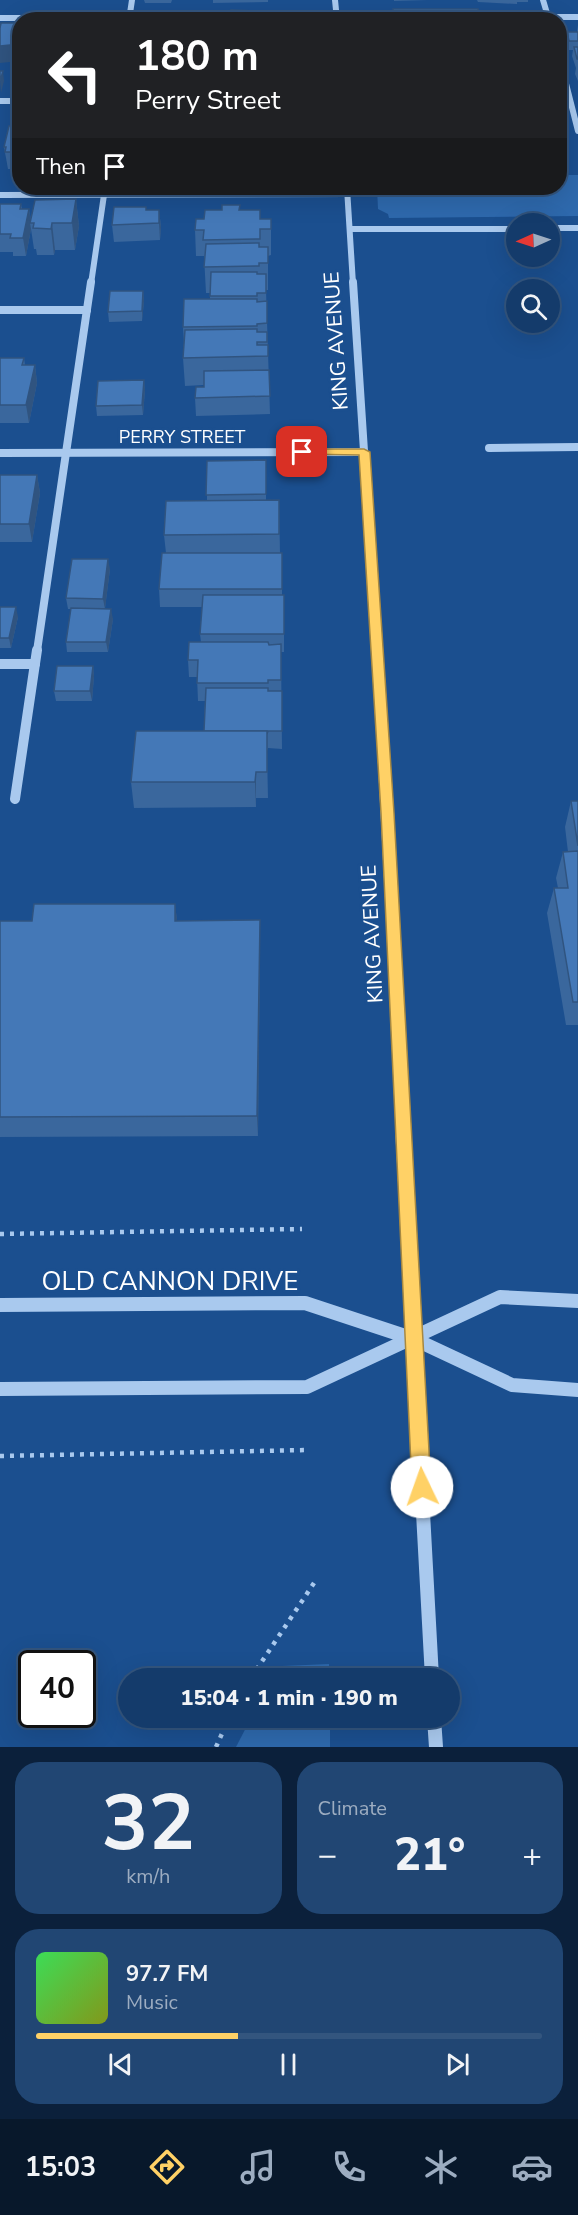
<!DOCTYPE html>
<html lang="en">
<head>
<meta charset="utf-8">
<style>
	body { margin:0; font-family:"Nunito Sans",sans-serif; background:#214673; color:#f1f3f6; height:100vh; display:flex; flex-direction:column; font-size:22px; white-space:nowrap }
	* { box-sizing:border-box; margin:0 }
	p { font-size:20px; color:#9dadc1 }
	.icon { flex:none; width:33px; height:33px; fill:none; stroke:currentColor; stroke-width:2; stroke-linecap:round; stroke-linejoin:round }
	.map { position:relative; height:1747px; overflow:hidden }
	.side { display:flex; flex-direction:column; gap:15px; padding:15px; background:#0b203b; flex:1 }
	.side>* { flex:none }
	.banner { position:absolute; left:12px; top:12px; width:555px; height:183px; border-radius:24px; box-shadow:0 6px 24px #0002,0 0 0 2px #33557e; background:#202124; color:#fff; overflow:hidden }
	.needle { width:39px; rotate:267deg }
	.tools { position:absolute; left:506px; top:213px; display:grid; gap:12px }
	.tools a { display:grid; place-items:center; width:54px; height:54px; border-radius:50%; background:#143b6b; box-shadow:0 6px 24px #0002,0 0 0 2px #33557e; font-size:30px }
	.speed { position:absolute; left:18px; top:1650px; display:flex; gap:12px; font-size:30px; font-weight:700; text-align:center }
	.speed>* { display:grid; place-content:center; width:78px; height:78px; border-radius:50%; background:#143b6b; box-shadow:0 6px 24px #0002,0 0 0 2px #33557e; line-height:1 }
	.speed .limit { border:3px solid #111; border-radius:9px; background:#fff; color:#111 }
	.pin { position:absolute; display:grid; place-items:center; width:51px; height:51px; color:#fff; margin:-26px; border-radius:12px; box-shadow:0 3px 9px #0006 }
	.me { position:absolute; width:66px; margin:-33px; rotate:357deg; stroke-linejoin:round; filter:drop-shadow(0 0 4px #0008) }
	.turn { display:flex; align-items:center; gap:21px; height:126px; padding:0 24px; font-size:27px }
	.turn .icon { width:78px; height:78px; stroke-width:2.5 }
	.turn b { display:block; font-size:42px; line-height:51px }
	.then { display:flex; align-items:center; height:57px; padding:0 24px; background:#0003; gap:12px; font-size:22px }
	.big { font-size:45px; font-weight:800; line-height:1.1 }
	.side .tile { flex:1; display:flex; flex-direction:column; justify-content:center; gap:9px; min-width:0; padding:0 21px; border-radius:24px; background:#214673 }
	.side .dial { align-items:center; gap:0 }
	.dial b { font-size:78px; line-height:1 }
	.song { display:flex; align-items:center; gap:18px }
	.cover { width:72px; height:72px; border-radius:9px; background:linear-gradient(135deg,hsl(130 70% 55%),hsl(70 70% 35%)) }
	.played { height:6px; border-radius:3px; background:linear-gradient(90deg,#ffd166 40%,#33557e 40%) }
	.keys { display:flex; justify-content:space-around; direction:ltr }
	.heat { display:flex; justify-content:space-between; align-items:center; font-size:33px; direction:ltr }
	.side .tiles { flex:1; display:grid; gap:15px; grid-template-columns:1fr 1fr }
	.tile:last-child { grid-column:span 2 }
	.trip { position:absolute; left:118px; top:1668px; width:342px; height:60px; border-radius:30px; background:#143b6b; box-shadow:0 6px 24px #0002,0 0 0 2px #33557e; font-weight:800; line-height:60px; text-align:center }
	.dock { display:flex; height:96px; justify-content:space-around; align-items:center; background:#08182b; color:#9dadc1 }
	.dock .icon { width:42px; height:42px }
	.dock .selected { color:#ffd166 }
	.dock b { font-size:27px; color:#f1f3f6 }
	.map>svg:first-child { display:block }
	.green { fill:#2e69ad }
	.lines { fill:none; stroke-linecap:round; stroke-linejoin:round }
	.path { stroke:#a9c9ee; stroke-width:4.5; stroke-dasharray:4 6; stroke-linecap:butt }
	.minor-far3 { stroke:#a9c9ee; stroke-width:6 }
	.minor-far2 { stroke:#a9c9ee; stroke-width:8 }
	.minor-far1 { stroke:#a9c9ee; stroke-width:10 }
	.minor { stroke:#a9c9ee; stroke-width:14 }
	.wall { fill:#3a679d }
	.shaded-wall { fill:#305480 }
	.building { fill:#4478b7; stroke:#305480; stroke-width:1.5 }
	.route { fill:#ffd166; stroke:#a68842; stroke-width:1.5 }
	.labels { text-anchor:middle; stroke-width:6; stroke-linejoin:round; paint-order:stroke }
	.far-street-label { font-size:18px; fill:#fff; stroke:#1b4f8f }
	.street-label { font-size:21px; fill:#fff; stroke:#1b4f8f }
	.near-street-label { font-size:26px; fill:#fff; stroke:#1b4f8f }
</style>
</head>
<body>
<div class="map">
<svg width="578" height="1747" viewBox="0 0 578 1747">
	<rect width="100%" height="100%" fill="#1b4f8f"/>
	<g class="green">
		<path d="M560 175H578V216L389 218 388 214 378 209 377 188H560Z"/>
		<path d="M329 1664V1678H274L282 1666Z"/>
		<path d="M251 1718H330V1747H236Z"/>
	</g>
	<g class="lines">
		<g class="path">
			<path d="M0 1234 302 1229"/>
			<path d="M0 1456 308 1450"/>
			<path d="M251 1678 316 1580"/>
			<path d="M216 1747 229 1718"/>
		</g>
		<g class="minor-far3">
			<path d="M335 0 337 20"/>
			<path d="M543 0 549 20"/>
			<path d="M465 17H578"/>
			<path d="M0 18H189"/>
			<path d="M264 18 405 17"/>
			<path d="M129 20 132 0"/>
			<path d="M560 60 578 131"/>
			<path d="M0 101H20"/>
			<path d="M347 188 353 284"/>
			<path d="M0 195 348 194"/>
			<path d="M549 228H578"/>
			<path d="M350 229H516"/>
			<path d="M91 284 105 188"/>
		</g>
		<g class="minor-far2">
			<path d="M353 282 377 651"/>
			<path d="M0 310H87"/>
			<path d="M489 448 578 447"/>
			<path d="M0 453 364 452"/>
			<path d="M37 651 91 282"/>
		</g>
		<g class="minor-far1">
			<path d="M377 650 402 1129"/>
			<path d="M0 664H35"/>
			<path d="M15 799 37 650"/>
		</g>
		<g class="minor">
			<path d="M402 1127 432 1678"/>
			<path d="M0 1305 305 1303 414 1339 512 1385 578 1390"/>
			<path d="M0 1389 307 1387 500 1297 578 1301"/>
			<path d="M434 1718 436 1747"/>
		</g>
	</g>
	<g class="wall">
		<path d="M144 0H172L171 3H145Z"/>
		<path d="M213 0H268V2L213 3Z"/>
		<path d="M394 0H428L394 1Z"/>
		<path d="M477 0H528V2H517V4L478 2Z"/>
		<path d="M578 25V81L575 74 576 68 572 56 573 50H568L565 41 567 32H577Z"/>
		<path d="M20 125V169H8L4 147Z"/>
		<path d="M560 136 563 152 562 162H560Z"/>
		<path d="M76 199 79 226 75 250H55L54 255H37L36 249H34L31 229 26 256H13V252H0V204H21L22 209H29L31 220Z"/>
		<path d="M146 210H159L161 227 160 240 114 242 112 225Z"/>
		<path d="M240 210 260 219H271V255L268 256V290H266L270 414 196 416 195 398 204 387V385L185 386 183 358 184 343 183 327 210 299V293H206L204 256H196L195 230 204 219Z"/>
		<path d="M143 291 144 301 142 321 109 322 108 312Z"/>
		<path d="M0 358H24L25 365H35L37 383 29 423H0Z"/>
		<path d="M144 380 145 390 143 415 97 416 96 406Z"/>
		<path d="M266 460V500H279L280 553H282V595H284V652H281L282 749 268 748 267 751 268 798H256V807L134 808 131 782 204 731 205 701H198L197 677H189L188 660 201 642 200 634 202 607H160L159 589 166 553 164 535 207 500V461Z"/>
		<path d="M0 475H37L40 493 32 542H0Z"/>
		<path d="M110 569 105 608 113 619 108 652H67L66 642 71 609H68L66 598Z"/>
		<path d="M0 607 18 617 11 648H0Z"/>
		<path d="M93 666 94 676 92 701H56L54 691Z"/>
		<path d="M571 801H578V1025H566L547 913 554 888H558L556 878 563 852H568L565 827Z"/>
		<path d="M175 904 177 921 260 943 258 1136 0 1137V921H32Z"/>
	</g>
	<g class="shaded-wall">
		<path d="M20 44V61L0 63V46Z"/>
		<path d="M3 71 4 81 1 93 0 81Z"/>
		<path d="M76 199 79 226 75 250 72 223Z"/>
		<path d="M29 209 31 223H30L31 229 26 256 23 238Z"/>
		<path d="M159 210 161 227 160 240 159 223Z"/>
		<path d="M52 223 55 250 54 255 51 229Z"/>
		<path d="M143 291 144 301 142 321V311Z"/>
		<path d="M35 365 37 383 29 423 26 405Z"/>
		<path d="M144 380 145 390 143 415 142 405Z"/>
		<path d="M37 475 40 493 32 542 29 524Z"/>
		<path d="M108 559 110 569 105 609 103 599Z"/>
		<path d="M16 607 18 617 11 648 9 638Z"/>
		<path d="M111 609 113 619 108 652 106 642Z"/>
		<path d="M93 666 94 676 92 701 90 691Z"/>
		<path d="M256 772V807L255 782Z"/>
		<path d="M175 904 178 927 175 921Z"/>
		<path d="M260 920V943L258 1136 257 1116Z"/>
	</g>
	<g class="building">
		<path d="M393 9H478L480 20H394Z"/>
		<path d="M231 10 279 12V19L285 20H177V13H231Z"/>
		<path d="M77 14H113L112 20H76Z"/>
		<path d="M1 23H20V44L0 46V28Z"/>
		<path d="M567 32H578V41H569Z"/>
		<path d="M574 47H578V59H577Z"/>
		<path d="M0 71H3L0 81Z"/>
		<path d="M20 125V152H5L6 147H4L9 126Z"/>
		<path d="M560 136 563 152H560Z"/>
		<path d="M76 199 72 223H52L51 229 33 228 34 223H30L35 200Z"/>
		<path d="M0 204H21L20 209H29L23 238H10L11 234H0Z"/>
		<path d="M222 205H240L239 210H260V219H271V229H260V239L203 240 204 230H195L196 219H204L205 210H222Z"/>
		<path d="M114 207H146V210H159V223L112 225Z"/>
		<path d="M259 243V247H268V263H259V266L204 267 206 244Z"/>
		<path d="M211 272H257V274H266V293H257V296H210Z"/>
		<path d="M110 291H143L142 311 108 312Z"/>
		<path d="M184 299H257V302L267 301V323L257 324V326L183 327Z"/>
		<path d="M257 329V332H267V342H257V345H268V356L183 358 185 330Z"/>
		<path d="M0 358H24L22 365H35L26 405H0Z"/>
		<path d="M269 370 270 396 195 398 196 387H204V371Z"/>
		<path d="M144 380 142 405 96 406 98 381Z"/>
		<path d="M266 460V494L206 495 207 461Z"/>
		<path d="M0 475H37L29 524H0Z"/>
		<path d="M279 500V534L164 535 166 501Z"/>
		<path d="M162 553H282V589H159Z"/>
		<path d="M72 559H108L103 599 66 598Z"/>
		<path d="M203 595H284V634H200Z"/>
		<path d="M0 607H16L9 638H0Z"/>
		<path d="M71 608 111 609 106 642H66Z"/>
		<path d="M189 642H268L269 645 281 644V680H268V683H197L198 660H188Z"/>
		<path d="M57 666H93L90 691H54Z"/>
		<path d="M206 688H268V691H282V731H268L267 734V731H204Z"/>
		<path d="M136 731H267V772H256L255 782H131Z"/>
		<path d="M571 801H578V846Z"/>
		<path d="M578 851V1002H573L554 888H568L563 852Z"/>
		<path d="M34 904H175V921L260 920 257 1116 0 1117V921H32Z"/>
	</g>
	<path class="route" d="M302 449H364L370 452 394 813 431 1487 428 1494 422 1497 415 1494 412 1487 381 813 359 455 298 454 297 452Z"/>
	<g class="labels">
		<g class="far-street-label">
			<text x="182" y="443">PERRY STREET</text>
		</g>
		<g class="street-label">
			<text transform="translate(336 341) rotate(-94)" y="7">KING AVENUE</text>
			<text transform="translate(372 934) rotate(-93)" y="7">KING AVENUE</text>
		</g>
		<g class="near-street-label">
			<text x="170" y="1290">OLD CANNON DRIVE</text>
		</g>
	</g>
</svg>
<div class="tools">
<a><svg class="needle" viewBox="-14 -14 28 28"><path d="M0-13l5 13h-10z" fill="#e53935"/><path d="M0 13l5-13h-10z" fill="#9dadc1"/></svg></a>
<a><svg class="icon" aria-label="search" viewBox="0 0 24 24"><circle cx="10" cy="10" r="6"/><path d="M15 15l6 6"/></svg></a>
</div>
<div class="speed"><div class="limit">40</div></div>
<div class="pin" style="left:302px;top:452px;background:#d93025"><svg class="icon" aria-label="arrive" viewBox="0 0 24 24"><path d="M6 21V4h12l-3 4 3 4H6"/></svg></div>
<svg class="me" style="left:422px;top:1487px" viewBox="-20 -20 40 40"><circle r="19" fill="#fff"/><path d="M0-13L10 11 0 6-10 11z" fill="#ffd166"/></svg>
<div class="trip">15:04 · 1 min · 190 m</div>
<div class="banner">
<div class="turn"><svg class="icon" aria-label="left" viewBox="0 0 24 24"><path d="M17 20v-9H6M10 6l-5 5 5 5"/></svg><div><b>180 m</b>Perry Street</div></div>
<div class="then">Then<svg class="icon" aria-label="arrive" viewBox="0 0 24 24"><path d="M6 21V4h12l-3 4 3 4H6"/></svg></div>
</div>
</div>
<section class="side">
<div class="tiles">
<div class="tile dial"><b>32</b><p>km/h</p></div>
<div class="tile"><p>Climate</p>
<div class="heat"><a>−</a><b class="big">21°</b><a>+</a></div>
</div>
<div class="tile">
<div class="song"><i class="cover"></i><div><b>97.7 FM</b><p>Music</p></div></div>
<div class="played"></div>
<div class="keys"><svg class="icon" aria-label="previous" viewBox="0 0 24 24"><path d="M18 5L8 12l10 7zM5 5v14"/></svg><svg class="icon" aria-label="pause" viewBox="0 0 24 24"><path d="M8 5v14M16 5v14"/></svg><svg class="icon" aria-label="next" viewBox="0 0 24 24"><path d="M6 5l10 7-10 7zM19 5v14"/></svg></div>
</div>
</div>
</section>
<nav class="dock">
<b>15:03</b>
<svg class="icon selected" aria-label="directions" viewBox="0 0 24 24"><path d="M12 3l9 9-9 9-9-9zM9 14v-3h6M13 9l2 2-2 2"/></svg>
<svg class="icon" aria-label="music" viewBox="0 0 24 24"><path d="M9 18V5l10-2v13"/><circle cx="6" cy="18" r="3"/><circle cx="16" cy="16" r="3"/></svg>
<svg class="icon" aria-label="phone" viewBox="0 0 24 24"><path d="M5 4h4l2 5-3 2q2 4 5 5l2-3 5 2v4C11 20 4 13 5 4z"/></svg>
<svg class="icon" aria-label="climate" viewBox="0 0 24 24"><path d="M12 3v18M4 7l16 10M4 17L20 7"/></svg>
<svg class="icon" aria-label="car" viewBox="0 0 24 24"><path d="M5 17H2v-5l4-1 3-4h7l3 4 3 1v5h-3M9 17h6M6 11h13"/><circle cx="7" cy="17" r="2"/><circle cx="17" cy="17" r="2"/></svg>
</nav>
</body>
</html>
